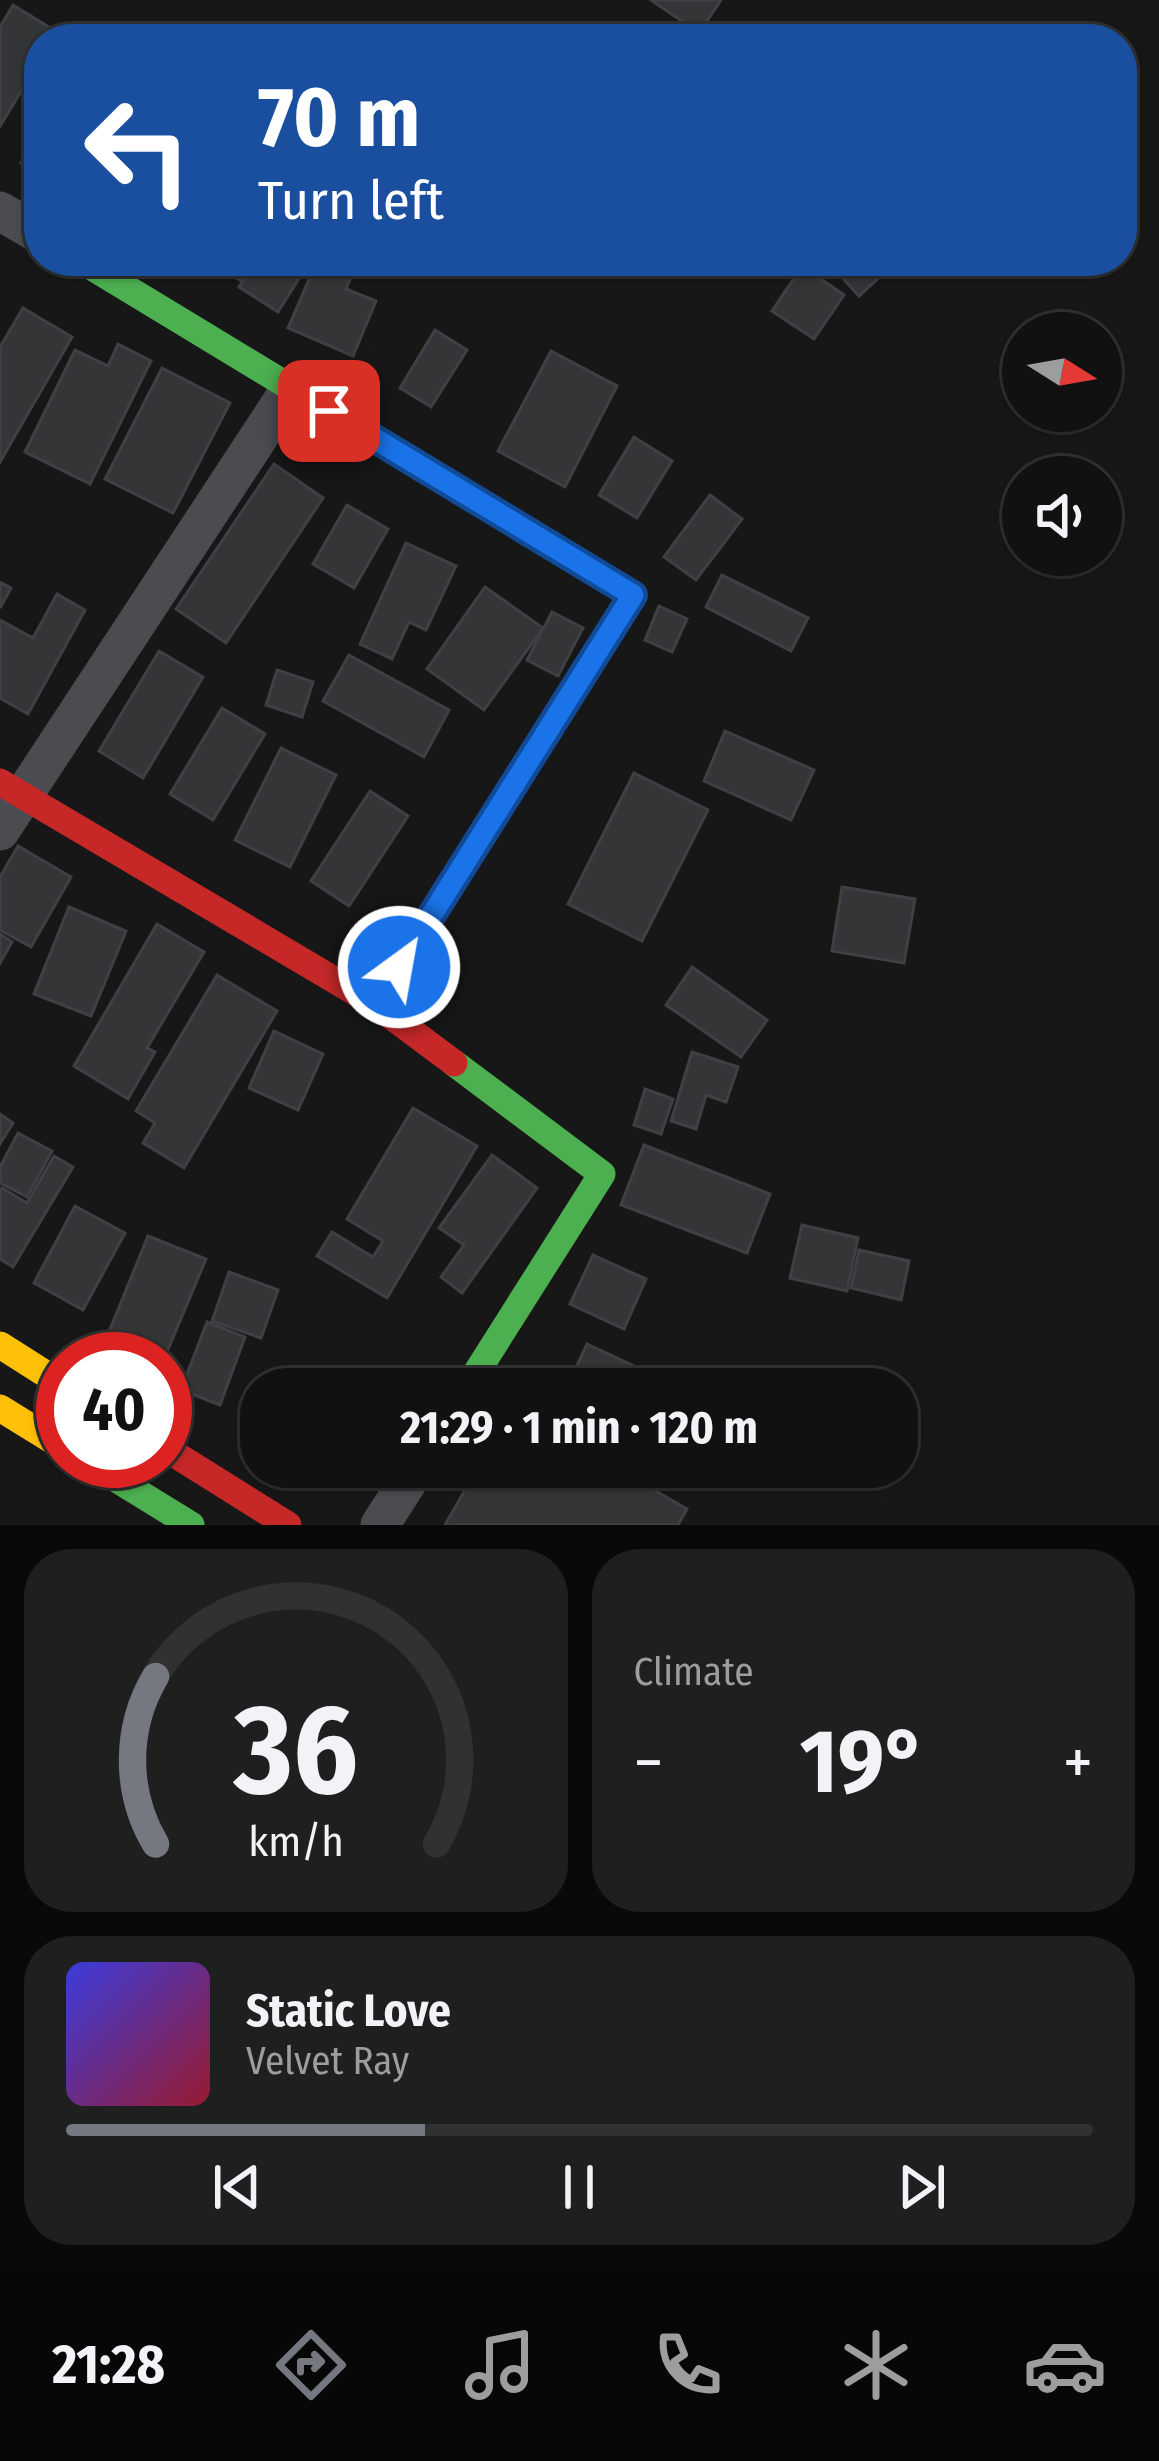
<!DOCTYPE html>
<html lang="en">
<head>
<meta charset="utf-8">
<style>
	body { margin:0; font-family:"Fira Sans Condensed",sans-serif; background:#1e1f1f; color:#f1f3f6; height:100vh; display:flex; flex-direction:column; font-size:45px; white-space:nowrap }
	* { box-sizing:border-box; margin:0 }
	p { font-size:39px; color:#9c9d9f }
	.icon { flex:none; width:66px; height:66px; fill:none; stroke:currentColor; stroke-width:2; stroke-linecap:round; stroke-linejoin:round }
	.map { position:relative; height:1525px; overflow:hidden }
	.details { display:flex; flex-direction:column; gap:24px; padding:24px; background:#090909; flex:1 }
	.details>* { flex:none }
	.hud { position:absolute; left:24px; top:24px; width:1113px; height:252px; border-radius:48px; box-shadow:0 3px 9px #0004,0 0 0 3px #303131; background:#1a4fa0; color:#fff; overflow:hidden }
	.needle { width:78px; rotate:101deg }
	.buttons { position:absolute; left:1002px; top:312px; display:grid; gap:24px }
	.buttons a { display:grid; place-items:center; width:120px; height:120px; border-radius:50%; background:#111; box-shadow:0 3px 9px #0004,0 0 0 3px #303131; font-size:60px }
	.speed { position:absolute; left:36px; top:1332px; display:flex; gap:24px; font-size:60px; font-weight:700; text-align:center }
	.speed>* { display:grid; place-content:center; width:156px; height:156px; border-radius:50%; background:#111; box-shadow:0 3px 9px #0004,0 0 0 3px #303131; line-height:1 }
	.speed .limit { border:18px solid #d22; background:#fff; color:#111 }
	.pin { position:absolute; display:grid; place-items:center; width:102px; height:102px; color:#fff; margin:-51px; border-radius:24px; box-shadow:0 6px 18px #0006 }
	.me { position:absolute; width:132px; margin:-66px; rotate:32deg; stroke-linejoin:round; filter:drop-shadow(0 0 9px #0008) }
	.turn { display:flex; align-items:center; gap:42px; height:252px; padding:0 36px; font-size:54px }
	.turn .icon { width:156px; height:156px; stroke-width:2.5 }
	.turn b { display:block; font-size:84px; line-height:102px }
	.big { font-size:90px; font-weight:700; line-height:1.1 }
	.details .tile { flex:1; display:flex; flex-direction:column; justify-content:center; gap:18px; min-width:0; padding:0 42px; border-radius:48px; background:#1e1f1f }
	.details .dial { align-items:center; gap:0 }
	.dial svg { height:312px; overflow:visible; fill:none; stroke:#303131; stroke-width:7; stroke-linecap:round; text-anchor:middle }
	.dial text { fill:#f1f3f6; stroke:none }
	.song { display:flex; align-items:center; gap:36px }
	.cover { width:144px; height:144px; border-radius:18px; background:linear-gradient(135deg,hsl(240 70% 55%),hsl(350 70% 35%)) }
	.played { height:12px; border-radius:6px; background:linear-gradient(90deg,#757880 35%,#303131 35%) }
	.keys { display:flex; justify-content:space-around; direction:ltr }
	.heat { display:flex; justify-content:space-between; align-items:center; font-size:66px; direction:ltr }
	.details .tiles { flex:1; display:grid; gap:24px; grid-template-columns:1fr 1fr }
	.tile:last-child { grid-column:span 2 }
	.trip { position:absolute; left:240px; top:1368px; width:678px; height:120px; border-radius:48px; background:#111; box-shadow:0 3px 9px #0004,0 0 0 3px #303131; font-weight:700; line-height:120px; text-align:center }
	.dock { display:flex; height:192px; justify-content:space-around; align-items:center; background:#070707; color:#9c9d9f }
	.dock .icon { width:84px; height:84px }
	.dock .active { color:#757880 }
	.dock b { font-size:54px; color:#f1f3f6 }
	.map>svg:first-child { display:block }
	.building { fill:#343537; stroke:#3f4043; stroke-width:3 }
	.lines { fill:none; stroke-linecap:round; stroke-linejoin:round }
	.street { stroke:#4b4c50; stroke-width:39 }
	.fast { stroke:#4caf50; stroke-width:27 }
	.slow { stroke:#ffc107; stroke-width:27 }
	.jam { stroke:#c62828; stroke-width:27 }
	.route-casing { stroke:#114b97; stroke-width:30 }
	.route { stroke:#1a73e8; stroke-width:21 }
</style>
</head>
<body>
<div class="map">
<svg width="1159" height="1525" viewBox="0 0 1159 1525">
	<rect width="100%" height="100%" fill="#171717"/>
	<g class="building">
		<path d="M651 0H721L699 33Z"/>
		<path d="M13 5 57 32 53 39H39V62L0 126V27Z"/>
		<path d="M39 121V171L21 163Z"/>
		<path d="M213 261H250L240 280 211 265Z"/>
		<path d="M255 261H310L278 312 239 287Z"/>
		<path d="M317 261H358L346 289 376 301 353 356 288 328Z"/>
		<path d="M853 261H875L885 272 859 296 839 274Z"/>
		<path d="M802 266 844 295 814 339 772 311Z"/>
		<path d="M23 308 72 337 0 462V347Z"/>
		<path d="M435 330 467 350 431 407 400 388Z"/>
		<path d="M118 344 151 361 90 484 25 452 75 350 108 366Z"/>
		<path d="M551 351 617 386 565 487 498 451Z"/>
		<path d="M162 368 230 403 173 513 105 479Z"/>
		<path d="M634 437 672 461 637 518 599 495Z"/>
		<path d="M274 464 323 498 226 643 176 609Z"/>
		<path d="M710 495 742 519 696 580 664 557Z"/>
		<path d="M347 505 388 529 354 588 313 564Z"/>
		<path d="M406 543 456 566 426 630 409 622 392 659 360 644Z"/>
		<path d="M722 575 808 618 791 651 706 607Z"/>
		<path d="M0 582 11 588 0 608Z"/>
		<path d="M485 587 543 628 484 710 427 669Z"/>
		<path d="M57 594 85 610 28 714 0 698V620L33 638Z"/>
		<path d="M659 606 687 619 672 652 645 640Z"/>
		<path d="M552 612 583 628 558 676 527 660Z"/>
		<path d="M159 651 203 677 143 778 99 751Z"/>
		<path d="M349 655 449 710 424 757 323 701Z"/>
		<path d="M277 670 313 682 302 717 266 705Z"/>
		<path d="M222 708 265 734 213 820 170 794Z"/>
		<path d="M725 731 814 770 791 820 704 781Z"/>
		<path d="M281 748 336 775 290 867 235 840Z"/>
		<path d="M634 773 708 810 642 941 568 904Z"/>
		<path d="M370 791 408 816 349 906 311 881Z"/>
		<path d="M18 846 71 877 31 947 0 930V877Z"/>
		<path d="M842 887 915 899 904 963 832 951Z"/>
		<path d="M69 907 126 931 91 1016 34 994Z"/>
		<path d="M157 924 204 952 147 1048 155 1052 128 1099 74 1066Z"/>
		<path d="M0 934 12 942 0 963Z"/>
		<path d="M692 967 767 1020 741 1057 666 1005Z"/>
		<path d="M217 975 277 1011 184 1168 143 1143 155 1123 136 1111Z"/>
		<path d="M274 1031 323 1054 298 1110 249 1088Z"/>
		<path d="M692 1052 738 1067 726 1102 706 1095 696 1129 671 1121Z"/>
		<path d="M645 1089 673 1099 661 1134 634 1125Z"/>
		<path d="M413 1108 477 1146 387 1298 317 1256 332 1232 373 1257 383 1241 347 1219Z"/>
		<path d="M0 1114 13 1123 0 1144Z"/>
		<path d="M18 1133 52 1151 27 1197 0 1183V1167Z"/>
		<path d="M644 1145 770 1194 747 1253 621 1205Z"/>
		<path d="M492 1155 537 1188 462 1293 441 1277 464 1245 439 1228Z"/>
		<path d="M54 1156 73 1167 13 1267 0 1259V1192L2 1188 27 1203Z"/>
		<path d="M75 1206 125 1233 83 1310 34 1283Z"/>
		<path d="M802 1225 858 1238 847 1291 790 1278Z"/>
		<path d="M148 1236 206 1259 164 1359 107 1337Z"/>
		<path d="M859 1250 909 1261 901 1300 851 1288Z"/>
		<path d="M593 1255 646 1279 624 1329 570 1304Z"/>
		<path d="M229 1272 278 1290 261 1338 212 1321Z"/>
		<path d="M207 1322 245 1337 220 1405 181 1390Z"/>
		<path d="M587 1344 649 1373 642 1389H566Z"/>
		<path d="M478 1467H614L687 1509 678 1525H445Z"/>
	</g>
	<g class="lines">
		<g class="street">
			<path d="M0 211 39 234"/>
			<path d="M0 831 291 388"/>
			<path d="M380 1525 417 1467"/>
		</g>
		<g class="fast">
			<path d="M82 261 633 595 375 1004"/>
			<path d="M454 1063 602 1174 466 1389"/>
			<path d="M87 1461 191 1525"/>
		</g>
		<g class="slow">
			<path d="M0 1345 63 1385"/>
			<path d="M0 1408 63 1447"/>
		</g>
		<g class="jam">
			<path d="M0 782 375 1004 454 1063"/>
			<path d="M165 1448 288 1525"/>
		</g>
	</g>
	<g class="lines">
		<defs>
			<path id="route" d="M329 411 633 595 399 967"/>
		</defs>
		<use href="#route" class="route-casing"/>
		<use href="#route" class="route"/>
	</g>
</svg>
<div class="buttons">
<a><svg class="needle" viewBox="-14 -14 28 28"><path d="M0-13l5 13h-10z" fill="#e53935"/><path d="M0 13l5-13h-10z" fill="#9c9d9f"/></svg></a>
<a><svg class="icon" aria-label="sound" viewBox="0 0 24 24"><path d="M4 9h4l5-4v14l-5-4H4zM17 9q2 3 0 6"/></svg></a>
</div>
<div class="speed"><div class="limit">40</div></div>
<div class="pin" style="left:329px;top:411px;background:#d93025"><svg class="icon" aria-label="arrive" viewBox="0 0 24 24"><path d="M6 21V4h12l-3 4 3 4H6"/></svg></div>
<svg class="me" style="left:399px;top:967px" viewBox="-20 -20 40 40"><circle r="17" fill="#1a73e8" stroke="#fff" stroke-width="3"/><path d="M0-11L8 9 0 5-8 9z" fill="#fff"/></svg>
<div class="trip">21:29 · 1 min · 120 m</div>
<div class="hud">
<div class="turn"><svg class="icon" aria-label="left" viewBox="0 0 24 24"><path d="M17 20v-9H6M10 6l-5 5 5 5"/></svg><div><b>70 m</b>Turn left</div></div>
</div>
</div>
<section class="details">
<div class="tiles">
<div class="tile dial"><svg viewBox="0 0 100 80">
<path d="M14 69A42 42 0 1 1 86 69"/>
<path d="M14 69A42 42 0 0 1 14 26" stroke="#757880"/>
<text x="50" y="56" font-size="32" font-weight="700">36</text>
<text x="50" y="72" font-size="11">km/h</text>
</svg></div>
<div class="tile"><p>Climate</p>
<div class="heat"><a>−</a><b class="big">19°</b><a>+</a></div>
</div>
<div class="tile">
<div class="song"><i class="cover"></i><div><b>Static Love</b><p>Velvet Ray</p></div></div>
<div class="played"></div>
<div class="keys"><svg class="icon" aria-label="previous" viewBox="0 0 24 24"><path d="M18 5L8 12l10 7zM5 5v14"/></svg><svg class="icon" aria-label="pause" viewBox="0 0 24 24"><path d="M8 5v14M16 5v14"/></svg><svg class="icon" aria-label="next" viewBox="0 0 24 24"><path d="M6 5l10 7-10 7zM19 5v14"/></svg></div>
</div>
</div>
</section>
<nav class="dock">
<b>21:28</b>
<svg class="icon active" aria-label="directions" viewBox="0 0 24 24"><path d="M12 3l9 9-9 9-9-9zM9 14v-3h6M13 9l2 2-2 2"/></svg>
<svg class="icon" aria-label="music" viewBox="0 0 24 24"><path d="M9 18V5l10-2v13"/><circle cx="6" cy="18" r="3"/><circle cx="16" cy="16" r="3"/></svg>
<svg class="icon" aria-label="phone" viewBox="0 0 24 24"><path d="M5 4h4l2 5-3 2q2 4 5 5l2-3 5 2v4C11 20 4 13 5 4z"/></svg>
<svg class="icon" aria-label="climate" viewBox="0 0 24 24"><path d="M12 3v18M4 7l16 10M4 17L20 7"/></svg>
<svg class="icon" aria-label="car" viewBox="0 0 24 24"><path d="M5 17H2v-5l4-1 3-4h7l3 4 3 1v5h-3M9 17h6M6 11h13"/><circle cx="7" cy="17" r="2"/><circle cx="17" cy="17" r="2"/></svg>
</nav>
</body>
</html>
